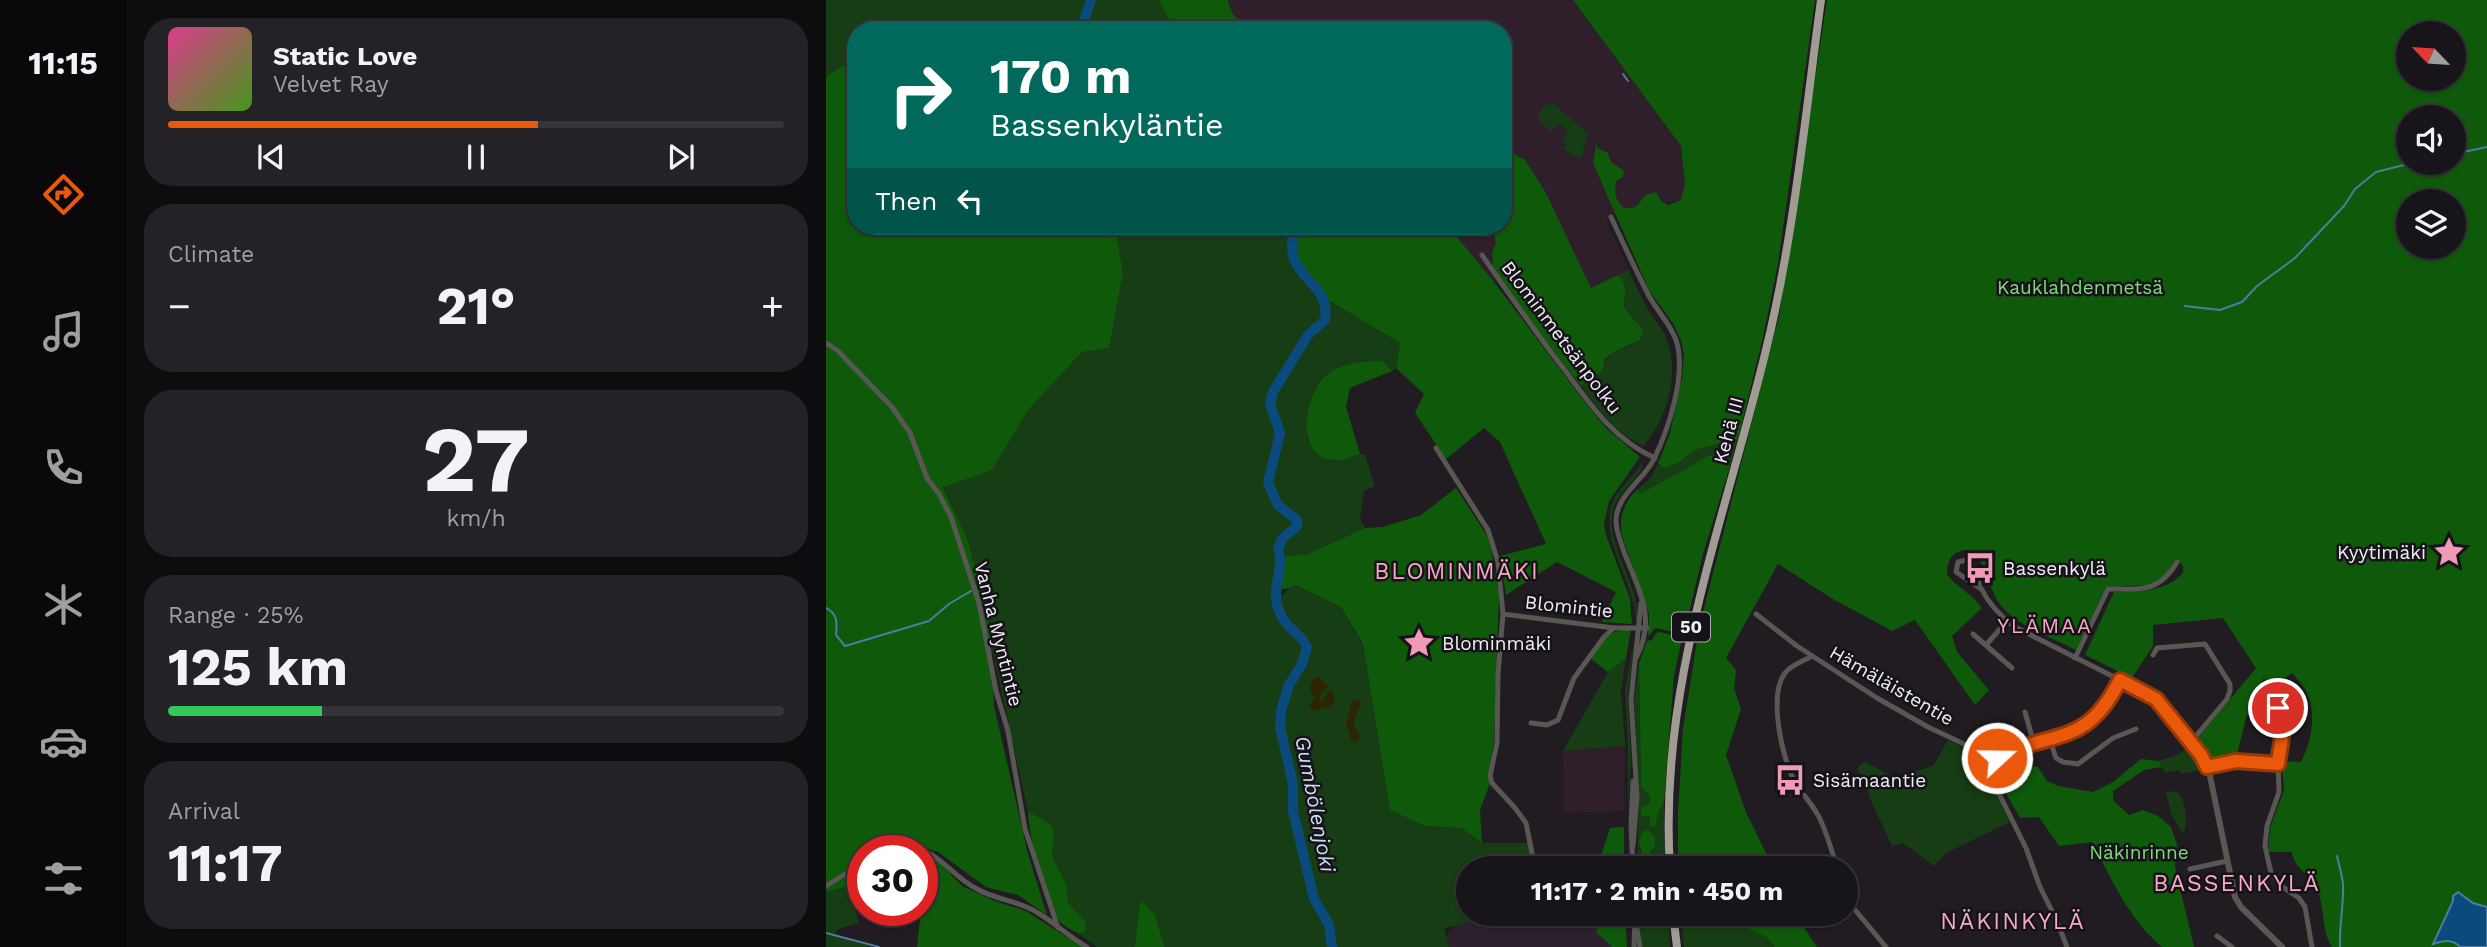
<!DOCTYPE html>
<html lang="en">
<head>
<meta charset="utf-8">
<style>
	body { margin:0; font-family:"Work Sans",sans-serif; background:#252227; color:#f1f3f6; height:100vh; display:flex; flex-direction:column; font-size:26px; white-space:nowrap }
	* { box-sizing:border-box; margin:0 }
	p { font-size:23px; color:#9f9fa2 }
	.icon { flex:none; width:38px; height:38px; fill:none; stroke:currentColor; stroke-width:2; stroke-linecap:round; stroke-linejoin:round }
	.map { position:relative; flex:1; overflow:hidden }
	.panel { display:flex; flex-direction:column; gap:18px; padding:18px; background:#0d0c0e; width:700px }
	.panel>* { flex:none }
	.hud { position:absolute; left:21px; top:21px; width:665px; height:214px; border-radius:28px; box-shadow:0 2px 5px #0004,0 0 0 2px #363439; background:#00695c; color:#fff; overflow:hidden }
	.needle { width:46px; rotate:295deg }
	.controls { position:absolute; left:1570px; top:21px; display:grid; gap:14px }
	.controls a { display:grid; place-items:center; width:70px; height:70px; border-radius:50%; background:#18151a; box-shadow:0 2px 5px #0004,0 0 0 2px #363439; font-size:35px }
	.speed { position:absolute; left:21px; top:835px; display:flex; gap:14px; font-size:35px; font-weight:700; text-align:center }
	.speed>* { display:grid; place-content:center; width:91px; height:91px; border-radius:50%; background:#18151a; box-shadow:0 2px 5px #0004,0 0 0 2px #363439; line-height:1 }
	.speed .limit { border:10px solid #d22; background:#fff; color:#111 }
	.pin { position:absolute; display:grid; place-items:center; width:60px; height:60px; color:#fff; margin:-30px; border:4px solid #fff; border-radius:50%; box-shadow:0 2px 7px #0007 }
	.me { position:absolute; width:77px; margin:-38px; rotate:69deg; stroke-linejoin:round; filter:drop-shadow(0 0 5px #0008) }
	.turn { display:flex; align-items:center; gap:24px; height:147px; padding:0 28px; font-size:32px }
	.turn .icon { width:91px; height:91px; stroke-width:2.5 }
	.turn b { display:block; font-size:49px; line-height:60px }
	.then { display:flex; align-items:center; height:66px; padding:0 28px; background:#0003; gap:14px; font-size:26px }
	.big { font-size:52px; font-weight:700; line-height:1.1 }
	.panel .widget { flex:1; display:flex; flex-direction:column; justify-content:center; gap:10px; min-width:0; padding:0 24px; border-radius:28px; background:#252227 }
	.panel .dial { align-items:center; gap:0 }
	.dial b { font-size:91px; line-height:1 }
	.song { display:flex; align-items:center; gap:21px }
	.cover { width:84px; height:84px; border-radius:10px; background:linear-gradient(135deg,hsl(330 70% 55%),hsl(100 70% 35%)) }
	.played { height:7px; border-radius:4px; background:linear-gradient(90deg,#ea580c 60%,#363439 60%) }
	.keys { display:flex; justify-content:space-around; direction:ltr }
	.heat { display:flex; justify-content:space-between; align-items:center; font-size:38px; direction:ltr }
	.charge { height:10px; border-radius:5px; background:linear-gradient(90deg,#34c759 25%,#363439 0) }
	.trip { position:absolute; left:630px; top:856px; width:402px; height:70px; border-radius:35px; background:#18151a; box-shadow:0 2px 5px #0004,0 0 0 2px #363439; font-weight:700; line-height:70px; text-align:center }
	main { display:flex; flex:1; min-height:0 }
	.dock { display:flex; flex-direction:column; width:126px; justify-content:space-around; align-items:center; background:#0a080a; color:#9f9fa2 }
	.dock .icon { width:49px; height:49px }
	.dock .active { color:#ea580c }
	.dock b { font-size:32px; color:#f1f3f6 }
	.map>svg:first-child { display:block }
	.commercial { fill:#2c202d }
	.industrial { fill:#2e1f2a }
	.green { fill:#163d13 }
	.forest { fill:#0f5a0a; fill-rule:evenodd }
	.sand { fill:#2c2403 }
	.water { fill:#0b4a7d; stroke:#507ba0; stroke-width:2 }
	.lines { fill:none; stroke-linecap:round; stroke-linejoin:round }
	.stream { stroke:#507ba0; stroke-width:2 }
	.river { stroke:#0b4a7d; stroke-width:10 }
	.minor { stroke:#595753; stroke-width:5 }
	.tertiary { stroke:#595753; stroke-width:6 }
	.trunk { stroke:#a09c94; stroke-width:8 }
	.route-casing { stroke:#983908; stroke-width:18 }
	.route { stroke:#ea580c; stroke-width:12 }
	.labels { text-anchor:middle; stroke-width:5; stroke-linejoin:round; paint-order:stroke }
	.shield { fill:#161219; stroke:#afacb2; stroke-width:2 }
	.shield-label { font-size:18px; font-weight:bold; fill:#f1eef3 }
	.park-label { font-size:19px; fill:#80da77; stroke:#161219 }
	.street-label { font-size:19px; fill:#f1eef3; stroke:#161219 }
	.poi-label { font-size:19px; fill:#f1eef3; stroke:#161219; text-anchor:start }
	.neighbourhood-label { font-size:21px; letter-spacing:2px; fill:#f9a9c3; stroke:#161219 }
	.water-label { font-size:21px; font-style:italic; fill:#cddef1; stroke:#161219 }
	.quarter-label { font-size:23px; letter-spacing:2px; fill:#f9a9c3; stroke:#161219 }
</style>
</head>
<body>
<main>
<nav class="dock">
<b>11:15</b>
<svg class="icon active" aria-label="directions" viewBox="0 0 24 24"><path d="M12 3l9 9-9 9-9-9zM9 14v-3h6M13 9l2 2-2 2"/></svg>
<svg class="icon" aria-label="music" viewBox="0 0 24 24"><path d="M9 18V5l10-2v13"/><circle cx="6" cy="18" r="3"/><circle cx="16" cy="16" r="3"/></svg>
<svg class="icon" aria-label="phone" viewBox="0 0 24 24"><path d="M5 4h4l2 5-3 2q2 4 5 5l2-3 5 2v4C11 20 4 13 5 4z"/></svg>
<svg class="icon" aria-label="climate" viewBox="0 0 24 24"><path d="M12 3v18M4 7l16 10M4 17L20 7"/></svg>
<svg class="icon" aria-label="car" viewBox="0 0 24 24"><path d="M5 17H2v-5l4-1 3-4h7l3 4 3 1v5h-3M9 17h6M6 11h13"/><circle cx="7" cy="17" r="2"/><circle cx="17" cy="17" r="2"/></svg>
<svg class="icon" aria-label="filters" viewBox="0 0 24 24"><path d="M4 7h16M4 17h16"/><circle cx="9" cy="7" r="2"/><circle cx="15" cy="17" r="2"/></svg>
</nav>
<section class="panel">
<div class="widget">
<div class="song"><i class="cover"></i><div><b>Static Love</b><p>Velvet Ray</p></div></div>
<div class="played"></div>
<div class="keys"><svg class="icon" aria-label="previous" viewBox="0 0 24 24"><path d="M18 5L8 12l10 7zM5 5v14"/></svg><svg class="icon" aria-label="pause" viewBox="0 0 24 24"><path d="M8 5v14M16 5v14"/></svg><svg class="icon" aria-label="next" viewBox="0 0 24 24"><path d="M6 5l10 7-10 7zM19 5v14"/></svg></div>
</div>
<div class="widget"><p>Climate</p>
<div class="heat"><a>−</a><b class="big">21°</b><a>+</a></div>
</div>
<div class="widget dial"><b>27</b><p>km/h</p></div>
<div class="widget"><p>Range · 25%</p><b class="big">125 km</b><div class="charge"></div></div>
<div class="widget"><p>Arrival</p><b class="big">11:17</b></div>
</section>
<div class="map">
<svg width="1661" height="947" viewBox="0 0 1661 947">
	<rect width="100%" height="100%" fill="#201c22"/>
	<path class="commercial" d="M704 914H709L712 918 759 924 771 929V933L786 947H623L620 937 629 925 671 916 692 920Z"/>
	<g class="industrial">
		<path d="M402 0H747L855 146 859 184 855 200 791 215 780 220 802 269 765 289 743 240 668 282 622 226H677V30H422L410 20 403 7Z"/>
		<path d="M799 746 798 811 738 813 737 751Z"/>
	</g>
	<g class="green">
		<path d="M0 0H333L341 16 355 30H30V69L17 65 0 77Z"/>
		<path d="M726 103 762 133 756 156 753 158 747 156 737 148 740 144 736 140 742 132 732 123 725 132 713 120V114L718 106Z"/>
		<path d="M289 226H465L474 272 489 284 497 297 574 343 570 368 566 371 556 361 486 399 481 440 508 461 534 454 539 455 549 486 538 491 534 519 539 528 482 554 455 557 450 600 468 585 515 607 537 645 564 810 599 826 636 828 656 843H703L708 868H642V914H704L705 921 671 916 618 928 623 947H271L253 934 259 932 260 922 242 903 241 886 226 856 228 831 224 824 202 811 142 540 117 486 166 470 203 409 256 352 283 348 297 273Z"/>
		<path d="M802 269C809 284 816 299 824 313 830 322 838 330 841 340 854 374 841 421 817 446 790 433 773 410 755 386L763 380 786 353 806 345 811 322 798 307 800 287 792 275Z"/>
		<path d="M912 439 904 466 890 455 882 456 814 494 812 489 825 477 832 464 838 468 852 463 869 450Z"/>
		<path d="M815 464 817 465C810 483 792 492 787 510 779 544 813 583 812 619H810C808 580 770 537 788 499 795 486 807 477 815 464Z"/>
		<path d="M808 642 802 694 805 762 802 805V746L799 690Z"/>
		<path d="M800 658 795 692 799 746 737 751 782 672Z"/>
		<path d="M813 663 815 787 824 794V804L817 817 832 813 838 801 839 868H819L825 862 824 855 832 859 824 854 826 849 817 836 813 848 817 855 814 866 817 868H811L813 800 808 699Z"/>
		<path d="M1122 740 1146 752 1156 764 1184 822 1120 853 1108 866 1077 843 1066 846 1044 799 1038 778 1031 769 1038 761 1069 778 1107 766Z"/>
		<path d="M1361 749 1375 770 1355 774 1354 770 1339 773 1333 761 1353 754Z"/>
		<path d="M1346 791 1347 793 1349 791C1360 796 1363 823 1357 834L1345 814 1340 792Z"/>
		<path d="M709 854 771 866V868H712Z"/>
		<path d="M20 887 24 892 33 923 12 929 8 935 48 947H0V892Z"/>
		<path d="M812 914H842L844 947H816Z"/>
		<path d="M855 914H892L943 938 949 947H858Z"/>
	</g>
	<g class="forest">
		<path d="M333 0H402C404 14 412 21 422 30H355L341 16Z"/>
		<path d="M747 0H989L952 264 937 337 912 439 869 450 852 463 838 468 832 464 844 433 856 378 858 355 855 340 848 325 823 290 767 163 771 140V148L782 153 785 162 798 171 797 177 790 181C789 192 788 199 797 207 810 211 813 204 819 195L830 192 835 201 842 205 855 200 859 184 855 146Z"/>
		<path d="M1001 0H1661V947H1506C1495 930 1499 907 1491 888 1484 875 1467 867 1466 852H1442L1444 828 1458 790 1456 761 1475 762C1486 741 1491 713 1480 691 1477 685 1471 679 1466 673L1453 682 1437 679 1420 718 1410 758 1390 762 1372 738 1430 668 1397 618 1327 625V646L1306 678 1259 655 1288 592C1311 592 1340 592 1357 573V566L1350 558 1340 575 1325 585 1280 587 1250 650C1226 638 1196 628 1177 608 1160 589 1163 559 1140 550 1126 551 1121 561 1121 574 1131 589 1144 591 1156 608L1126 636 1131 652 1163 690 1149 705 1089 620 1066 631 1007 599 952 564 900 658 910 670 908 688 915 709 900 755 920 812 947 868H852V813L857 729 873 628 953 316ZM1582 33H1628V79H1582ZM1582 117H1628V163H1582ZM1582 201H1628V247H1582Z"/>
		<path d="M17 65 30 69V226H289L297 273 283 348 256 352 203 409 166 470 117 487 142 540 165 637 168 706 202 854 221 915 192 895 160 887 112 852 88 845 58 850H37V861L0 883V77Z"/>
		<path d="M677 154H688L699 160 720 193 765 288 792 275C803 288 799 291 798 307L817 330 814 340 786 353 778 360V367L773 374 767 375 755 386 708 326 667 266 666 252 670 244 667 226H677Z"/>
		<path d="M465 226H622L668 282 761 405 780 428 814 457 783 501 778 524 780 535 804 599 806 624 776 622 790 592 731 562 680 595 674 556 720 544 674 442 658 428 620 459 589 413 598 394 570 368 574 343 497 297 489 284 474 272 466 254Z"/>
		<path d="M556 361 566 371 524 388 520 407 534 454C526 456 516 461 508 460 466 458 480 389 503 373 519 362 538 362 556 361Z"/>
		<path d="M890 455 904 466 877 554 858 634 829 628 822 637 823 614 796 536C793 517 797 503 812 489L814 494 882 456Z"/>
		<path d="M630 488 660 534 665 549 673 595 668 740 662 776 664 783 654 810 656 843 636 828 599 826 564 810 537 644 515 607 469 585 464 588 450 590 455 557 482 554 539 528 557 527 595 515Z"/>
		<path d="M805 629 800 658 782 672 765 659C778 639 780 631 805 629Z"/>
		<path d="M835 632 856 638 848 676 838 801 832 813 829 827 824 825V816L816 817 815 808 824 803V795L815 787 813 663 821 641 826 640 830 633Z"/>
		<path d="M1195 755 1203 768 1211 766 1221 781 1232 786 1267 792 1287 782 1315 759 1333 761 1336 767 1318 770 1287 791V800L1303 815 1317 810 1332 816 1345 827 1351 844 1349 867 1368 947H1336C1303 919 1286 880 1266 842L1233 846 1213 817 1194 818 1178 790 1194 782 1183 761Z"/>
		<path d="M202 811 224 824 228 831 226 856 241 886 242 903 260 922 259 932 253 934C247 930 239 927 234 922 218 905 203 835 202 811Z"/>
		<path d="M798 827V868H771L784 828Z"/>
		<path d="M821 830 829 837V848L826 849 824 854 830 855 833 859 826 860 824 855 823 865 817 868 814 866V856L816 854 813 842 817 832Z"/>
		<path d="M96 853 112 861 136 886 169 901 200 911 256 947H91L99 872H96Z"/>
		<path d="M37 867V888L24 892 19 887 0 892V888Z"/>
		<path d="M317 902 329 915 338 947H309L314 904Z"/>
		<path d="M709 914 758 915 759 914H799L801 947H786L771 933V929L759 924 712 918Z"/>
		<path d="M892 914H969L991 947H949L942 938Z"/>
	</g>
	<g class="sand">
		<path d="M492 676 502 687 496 692 493 702 497 700 503 690 507 692 509 700 504 707H497L490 711 485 709 484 705 489 698 484 688 487 679Z"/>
		<path d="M527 699 533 701 534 705C529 717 524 725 534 735L531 742 525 740 524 732 520 725Z"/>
	</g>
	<path class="water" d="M1632 892 1647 903 1661 907V947H1634C1626 938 1616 941 1607 944L1627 901V896Z"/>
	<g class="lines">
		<g class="stream">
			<path d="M797 74 802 81"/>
			<path d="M1628 154 1661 147"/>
			<path d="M1359 306 1394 310 1416 302 1431 286 1469 258 1518 206 1529 189 1550 172 1586 163"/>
			<path d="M0 608C12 614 11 623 10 635L19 646 103 621 123 604 145 591"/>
			<path d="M1511 856C1513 865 1516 875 1517 884 1518 905 1513 926 1514 947"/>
			<path d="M0 933 53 947"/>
		</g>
		<g class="river">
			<path d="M260 30 258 20 265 0"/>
			<path d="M465 226C468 236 464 248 468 259 478 284 504 289 499 320L482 335 447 392 444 404 454 433 442 483 452 505 471 520V526L456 539 452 549C459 567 446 586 451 604 457 629 471 628 481 647L476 664 463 685 455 711 454 727 467 784V811L488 899 503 925 506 947"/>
		</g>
		<g class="minor">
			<path d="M785 217C797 243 809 269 822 294 830 310 844 323 850 340 861 373 843 428 828 459 818 480 790 495 790 521 790 532 795 542 798 552 813 591 831 618 810 658"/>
			<path d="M656 255C684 295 711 335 741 373 766 407 789 440 829 458"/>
			<path d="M0 343 11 350 66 407 84 433 101 478 113 494 125 517 153 603 170 691 182 731 199 829 232 928"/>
			<path d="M610 448 662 530 672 562 677 614 788 628H821"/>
			<path d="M1155 589 1130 572 1132 562 1141 560C1152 567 1150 580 1156 590 1163 604 1175 616 1187 626L1294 680C1268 734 1246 732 1195 748 1182 751 1171 758 1160 764"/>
			<path d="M677 614 672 674 671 743 664 776 666 783 689 808 700 823 709 868"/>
			<path d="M930 614 971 646 1051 698 1102 727 1138 744 1154 755 1200 848 1214 887 1230 919 1241 947"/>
			<path d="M1147 634 1186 668"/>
			<path d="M1160 645 1181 621"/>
			<path d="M1327 655 1331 648 1379 644 1404 684V691L1401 699 1365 742"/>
			<path d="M986 656C978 661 965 665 959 673 942 695 956 759 969 782 976 794 987 805 993 817 1001 833 1006 851 1011 868"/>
			<path d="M1249 658 1282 589C1315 589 1333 593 1351 562"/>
			<path d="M1450 704 1455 715 1458 734 1452 764 1453 792 1441 826 1439 846 1445 873 1454 885 1473 898 1479 907 1486 947"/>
			<path d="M1199 712 1208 744"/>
			<path d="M705 723 721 725 732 720 748 678 778 637 788 628"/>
			<path d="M1224 740 1230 758 1237 762 1252 764 1287 738 1310 729"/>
			<path d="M1381 767 1410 761 1452 764"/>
			<path d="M807 781 805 825 807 868"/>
			<path d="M807 846 811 796 805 699 815 603"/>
			<path d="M67 850C111 841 118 872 151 889 170 900 194 901 212 913 229 923 243 937 261 947"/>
			<path d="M1364 869 1401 861"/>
			<path d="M0 886 37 863"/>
			<path d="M1020 895 1025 905 1060 947"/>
			<path d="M705 914 708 924"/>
			<path d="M810 923 814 947"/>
			<path d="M1391 936 1406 947"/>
			<path d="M808 947 809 914"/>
		</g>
		<path class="tertiary" d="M1294 680 1330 699 1378 760 1384 776 1409 897 1415 907 1456 947"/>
		<g class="trunk">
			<path d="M844 868C832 687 898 523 940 350 968 236 979 117 995 0"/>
			<path d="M847 914 851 947"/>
		</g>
	</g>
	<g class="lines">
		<defs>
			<path id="route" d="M1171 758C1229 728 1259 749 1294 680L1330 699 1375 755 1381 767 1410 761 1452 764C1454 744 1461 728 1452 708"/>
		</defs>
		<use href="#route" class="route-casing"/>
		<use href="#route" class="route"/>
	</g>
	<defs>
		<symbol id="sight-bare" viewBox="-9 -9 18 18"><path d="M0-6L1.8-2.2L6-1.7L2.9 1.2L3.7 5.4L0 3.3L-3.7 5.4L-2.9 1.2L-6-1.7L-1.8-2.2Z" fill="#f09ab7" stroke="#161219" stroke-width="2.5" paint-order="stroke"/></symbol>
		<symbol id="bus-bare" viewBox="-9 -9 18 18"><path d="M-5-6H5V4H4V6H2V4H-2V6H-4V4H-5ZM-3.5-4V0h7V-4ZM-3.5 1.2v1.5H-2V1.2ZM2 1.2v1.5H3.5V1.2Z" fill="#f09ab7" stroke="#161219" stroke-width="2.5" paint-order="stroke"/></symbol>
	</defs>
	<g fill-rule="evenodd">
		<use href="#sight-bare" x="1601" y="530" width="44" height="44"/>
		<use href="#bus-bare" x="1132" y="546" width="44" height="44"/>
		<use href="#sight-bare" x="571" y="621" width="44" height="44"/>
		<use href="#bus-bare" x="942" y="758" width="44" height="44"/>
	</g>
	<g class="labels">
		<rect class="shield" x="846" y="612.5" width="38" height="29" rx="5"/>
		<g class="shield-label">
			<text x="865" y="633">50</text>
		</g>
		<g class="park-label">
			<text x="1254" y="294">Kauklahdenmetsä</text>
			<text x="1313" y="859">Näkinrinne</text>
		</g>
		<g class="street-label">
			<text transform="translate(736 337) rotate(53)" y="7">Blominmetsänpolku</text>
			<text transform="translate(902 430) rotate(-75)" y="7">Kehä III</text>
			<text transform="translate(743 606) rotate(6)" y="7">Blomintie</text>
			<text transform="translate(173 634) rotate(76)" y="7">Vanha Myntintie</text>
			<text transform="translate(1066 685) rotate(30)" y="7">Hämäläistentie</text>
		</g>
		<g class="poi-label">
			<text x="1600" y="559" text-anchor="end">Kyytimäki</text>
			<text x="1177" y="575">Bassenkylä</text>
			<text x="616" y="650">Blominmäki</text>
			<text x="987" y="787">Sisämaantie</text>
		</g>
		<g class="neighbourhood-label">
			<text x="1219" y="633">YLÄMAA</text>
		</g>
		<g class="water-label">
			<text transform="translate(489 804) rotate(79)" y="7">Gumbölenjoki</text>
		</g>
		<g class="quarter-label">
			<text x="631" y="579">BLOMINMÄKI</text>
			<text x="1411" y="891">BASSENKYLÄ</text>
			<text x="1187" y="929">NÄKINKYLÄ</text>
		</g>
	</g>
</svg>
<div class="controls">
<a><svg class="needle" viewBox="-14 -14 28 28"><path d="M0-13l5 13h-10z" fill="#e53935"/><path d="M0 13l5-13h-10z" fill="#9f9fa2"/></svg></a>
<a><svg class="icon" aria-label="sound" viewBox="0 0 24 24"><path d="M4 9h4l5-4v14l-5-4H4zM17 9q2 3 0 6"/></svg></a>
<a><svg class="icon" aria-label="layers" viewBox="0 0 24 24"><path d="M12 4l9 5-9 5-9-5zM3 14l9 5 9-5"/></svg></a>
</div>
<div class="speed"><div class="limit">30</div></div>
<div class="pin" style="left:1452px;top:708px;background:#d93025"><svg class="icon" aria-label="arrive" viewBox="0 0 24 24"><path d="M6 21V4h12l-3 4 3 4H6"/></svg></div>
<svg class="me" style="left:1171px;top:758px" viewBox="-20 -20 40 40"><circle r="17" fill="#ea580c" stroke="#fff" stroke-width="3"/><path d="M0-11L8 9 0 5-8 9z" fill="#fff"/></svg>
<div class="trip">11:17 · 2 min · 450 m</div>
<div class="hud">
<div class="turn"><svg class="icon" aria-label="right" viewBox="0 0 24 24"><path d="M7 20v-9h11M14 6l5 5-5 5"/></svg><div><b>170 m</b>Bassenkyläntie</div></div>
<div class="then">Then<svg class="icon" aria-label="left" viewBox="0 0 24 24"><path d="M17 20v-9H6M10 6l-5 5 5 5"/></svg></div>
</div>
</div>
</main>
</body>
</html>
